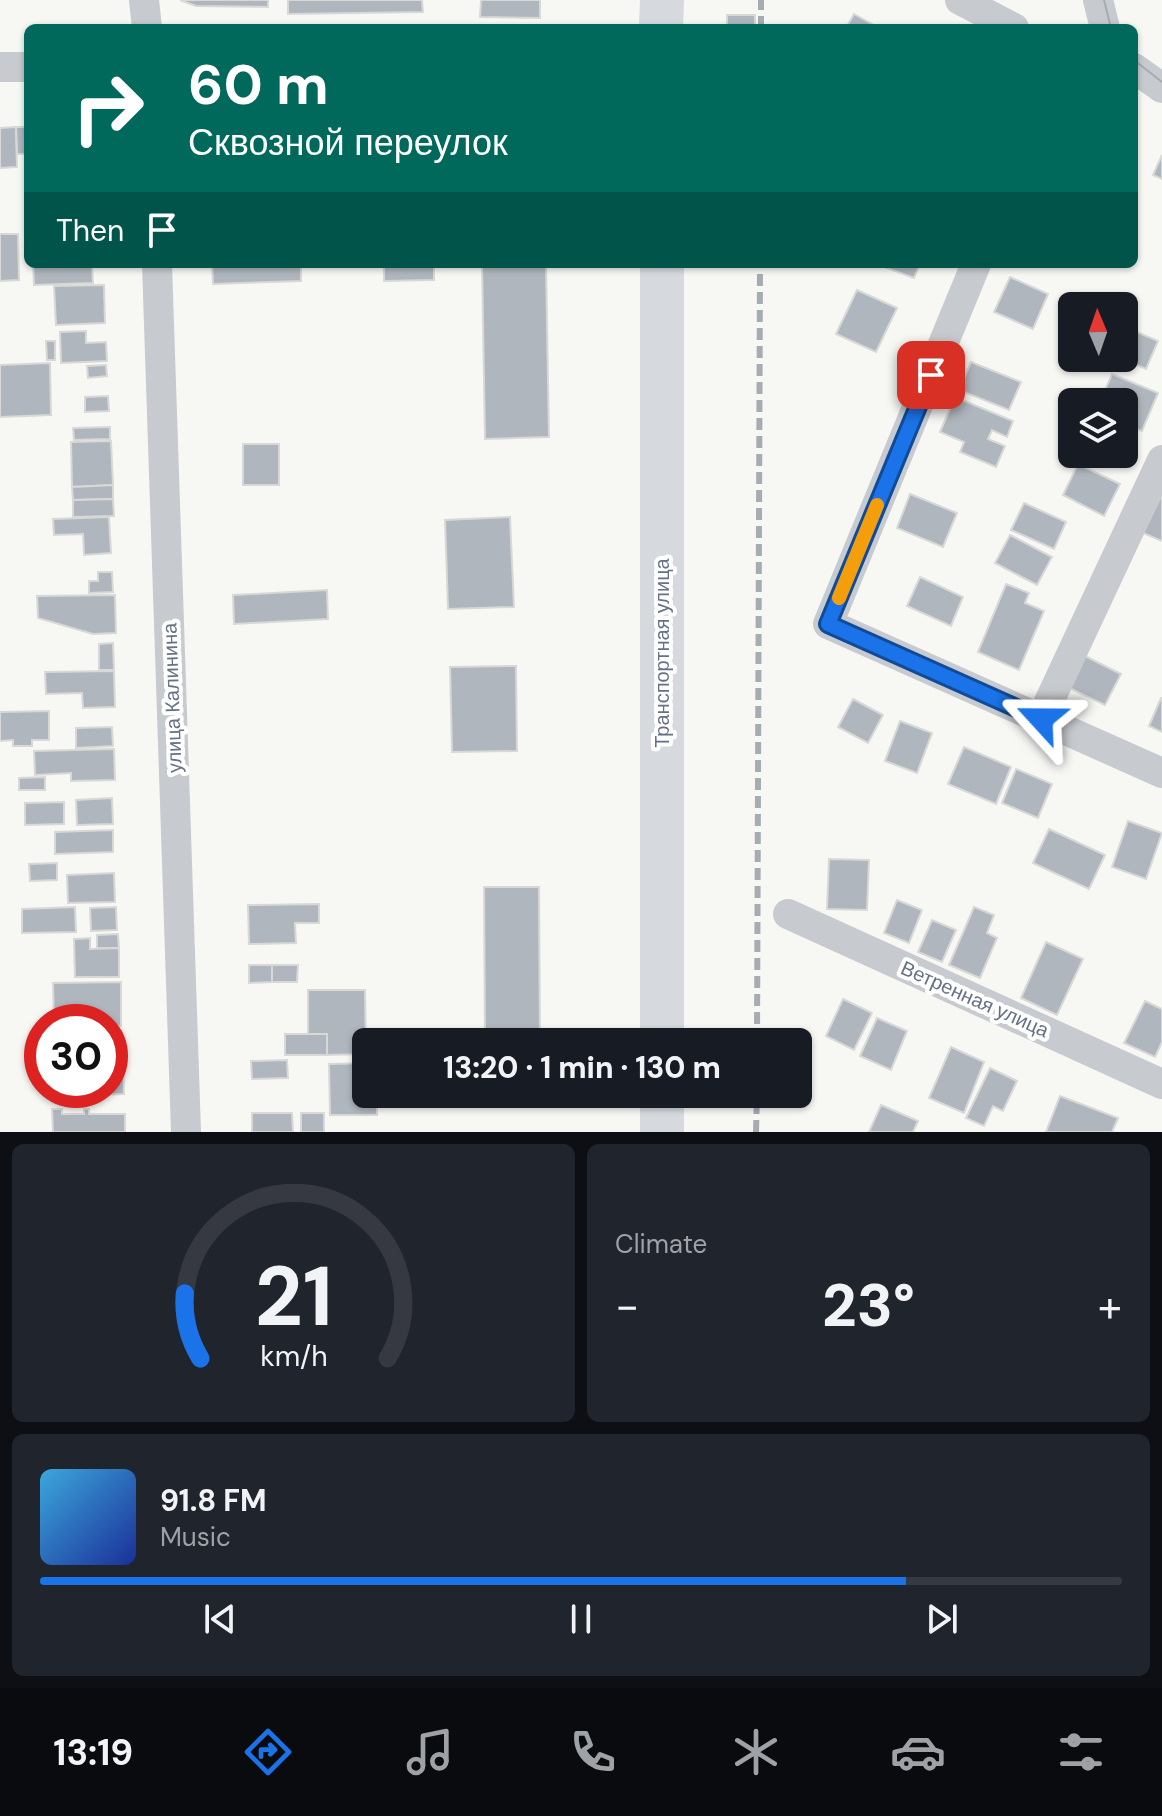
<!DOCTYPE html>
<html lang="en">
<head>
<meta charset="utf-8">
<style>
	body { margin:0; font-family:"DM Sans",sans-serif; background:#20242c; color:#f1f3f6; height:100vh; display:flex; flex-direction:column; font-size:30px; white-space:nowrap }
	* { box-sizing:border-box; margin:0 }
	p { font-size:26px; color:#9ea1a6 }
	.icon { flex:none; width:44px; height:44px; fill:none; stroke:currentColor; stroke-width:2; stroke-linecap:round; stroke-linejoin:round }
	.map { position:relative; height:1132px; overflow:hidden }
	.details { display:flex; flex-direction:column; gap:12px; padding:12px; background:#0d0f14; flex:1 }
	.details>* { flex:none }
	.banner { position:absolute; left:24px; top:24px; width:1114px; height:244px; border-radius:12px; box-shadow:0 2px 6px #0004; background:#00695c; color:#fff; overflow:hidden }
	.needle { width:52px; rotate:358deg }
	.tools { position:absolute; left:1058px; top:292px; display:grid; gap:16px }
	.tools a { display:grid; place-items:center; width:80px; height:80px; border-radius:12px; background:#171b24; box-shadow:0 2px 6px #0004; font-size:40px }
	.speed { position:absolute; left:24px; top:1004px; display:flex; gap:16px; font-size:40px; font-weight:700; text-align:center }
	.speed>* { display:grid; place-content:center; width:104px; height:104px; border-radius:50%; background:#171b24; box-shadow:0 2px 6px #0004; line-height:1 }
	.speed .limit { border:12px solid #d22; background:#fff; color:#111 }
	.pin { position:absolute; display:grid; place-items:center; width:68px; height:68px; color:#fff; margin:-34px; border-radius:16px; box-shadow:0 4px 12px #0006 }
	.me { position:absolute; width:88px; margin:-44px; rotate:294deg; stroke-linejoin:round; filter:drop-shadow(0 0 6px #0008) }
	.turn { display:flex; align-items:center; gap:28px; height:168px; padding:0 32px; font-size:36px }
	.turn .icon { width:104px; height:104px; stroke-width:2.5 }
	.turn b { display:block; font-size:56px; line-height:68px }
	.then { display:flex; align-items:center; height:76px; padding:0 32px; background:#0003; gap:16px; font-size:30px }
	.big { font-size:60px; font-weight:800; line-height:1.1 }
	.details .tile { flex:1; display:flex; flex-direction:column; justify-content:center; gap:12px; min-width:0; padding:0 28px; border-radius:12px; background:#20242c }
	.details .dial { align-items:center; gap:0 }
	.dial svg { height:208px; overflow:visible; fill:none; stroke:#363941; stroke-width:7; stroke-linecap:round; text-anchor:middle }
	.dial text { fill:#f1f3f6; stroke:none }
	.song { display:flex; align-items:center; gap:24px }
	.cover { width:96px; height:96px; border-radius:12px; background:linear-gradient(135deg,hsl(200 70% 55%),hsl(230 70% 35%)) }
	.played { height:8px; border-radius:4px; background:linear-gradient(90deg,#1a73e8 80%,#363941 80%) }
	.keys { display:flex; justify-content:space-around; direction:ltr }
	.heat { display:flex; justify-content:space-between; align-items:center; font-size:44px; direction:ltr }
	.details .tiles { flex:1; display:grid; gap:12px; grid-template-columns:1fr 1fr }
	.tile:last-child { grid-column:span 2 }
	.trip { position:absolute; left:352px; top:1028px; width:460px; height:80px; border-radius:12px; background:#171b24; box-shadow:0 2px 6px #0004; font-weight:800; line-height:80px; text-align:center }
	.menu { display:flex; height:128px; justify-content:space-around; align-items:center; background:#090b0e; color:#9ea1a6 }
	.menu .icon { width:56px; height:56px }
	.menu .current { color:#1a73e8 }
	.menu b { font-size:36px; color:#f1f3f6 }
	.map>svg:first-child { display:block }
	.building { fill:#b0b6bd; stroke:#d8d9d7; stroke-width:2 }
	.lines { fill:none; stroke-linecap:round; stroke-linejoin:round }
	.street { stroke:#c7cace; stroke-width:30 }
	.primary { stroke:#d6dadf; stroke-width:44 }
	.tram { stroke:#a7abb2; stroke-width:2 }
	.rail { stroke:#a7abb2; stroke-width:6; stroke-dasharray:12 6; stroke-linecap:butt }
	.route-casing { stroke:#114b97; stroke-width:20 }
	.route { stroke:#1a73e8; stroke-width:14 }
	.slow { stroke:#f59e0b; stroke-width:14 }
	.labels { text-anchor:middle; stroke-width:8; stroke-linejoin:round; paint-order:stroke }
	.street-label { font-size:20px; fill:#657286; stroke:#fff }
</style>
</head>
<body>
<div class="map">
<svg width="1162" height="1132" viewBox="0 0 1162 1132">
	<rect width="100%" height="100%" fill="#f7f7f4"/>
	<g class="building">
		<path d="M180 0H268V7L196 6Z"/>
		<path d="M288 0H422L423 12 288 14Z"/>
		<path d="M481 0H540V18L480 17Z"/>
		<path d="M854 14 879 28H846Z"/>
		<rect x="727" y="15" width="28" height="13"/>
		<path d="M16 127 17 167 0 168V128Z"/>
		<path d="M16 127H28V154H17Z"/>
		<path d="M1162 155V179L1153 175Z"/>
		<path d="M0 234H18L19 280 0 281Z"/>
		<path d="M33 264H92L93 283 34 285Z"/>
		<path d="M212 264H301V281L213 284Z"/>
		<path d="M384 264H434V280L384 281Z"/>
		<path d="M482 264H546L549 437 485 439Z"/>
		<path d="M885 264H920L914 278 884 267Z"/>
		<path d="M1010 277 1048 294 1033 329 994 312Z"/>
		<path d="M104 285 105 323 56 325 54 286Z"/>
		<path d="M857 290 897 308 876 352 836 334Z"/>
		<path d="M1125 327 1158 341 1146 369 1120 358H1124Z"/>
		<path d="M86 331V343L106 342 107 361 61 363 60 332Z"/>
		<path d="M46 341H55V360H47Z"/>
		<path d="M971 362 1021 382 1009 410 959 390Z"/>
		<path d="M50 363 51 415 0 417V365Z"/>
		<path d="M106 365 107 376 88 378 87 366Z"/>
		<path d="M1112 374 1158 393 1142 431 1124 424V402H1100Z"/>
		<path d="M108 396 109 411 85 412V397Z"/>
		<path d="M955 397 1013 421 1007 437 992 430 988 439 1005 446 996 467 960 452 964 442 940 432Z"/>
		<path d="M110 427V439L74 440 73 428Z"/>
		<path d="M111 441 113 485 72 487 71 442Z"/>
		<rect x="243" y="444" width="36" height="41"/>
		<path d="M1078 464 1120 484 1104 516 1063 495Z"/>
		<path d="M113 485V499L73 500 72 487Z"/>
		<path d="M910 494 957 513 943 547 897 528Z"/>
		<path d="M1162 494V541L1143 533Z"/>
		<path d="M113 499 114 516 73 517V500Z"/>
		<path d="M1024 503 1066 522 1054 549 1011 530Z"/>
		<path d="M109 517 111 553 84 555 83 534 54 535 53 519Z"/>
		<path d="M510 517 514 607 448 609 445 520Z"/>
		<path d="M1010 535 1052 557 1037 585 995 563Z"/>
		<path d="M98 572H112L113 592 89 593V581H98Z"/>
		<path d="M920 577 963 597 951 626 907 606Z"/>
		<path d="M1006 584 1029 593 1025 603 1044 611 1019 670 978 652Z"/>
		<path d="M327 590 328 619 234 624 233 595Z"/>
		<path d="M115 595 116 633 93 634 38 618 37 596Z"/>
		<path d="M113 643 114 670H99V644Z"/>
		<path d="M1085 656 1121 674 1105 705 1069 688Z"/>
		<path d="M516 666 517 751 452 752 450 667Z"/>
		<path d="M114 671 115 707 83 708 82 693 46 694 45 672Z"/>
		<path d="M1161 698H1162V732L1149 726Z"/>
		<path d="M853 699 883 715 868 743 838 727Z"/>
		<path d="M49 711V740H32V746H13V740L0 741V712Z"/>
		<path d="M900 721 932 733 917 773 885 761Z"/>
		<path d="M112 727 113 746 76 748V728Z"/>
		<path d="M964 747 1011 767 996 804 948 784Z"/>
		<path d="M114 749 115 780 71 781V773L35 775 34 751Z"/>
		<path d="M1016 769 1052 784 1038 818 1002 803Z"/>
		<path d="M45 777V790H19V778Z"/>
		<path d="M112 798 113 824 77 825 76 800Z"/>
		<path d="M64 802V824L25 825V803Z"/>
		<path d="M1128 821 1162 833 1146 879 1112 867Z"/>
		<path d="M1049 829 1105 855 1089 889 1033 863Z"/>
		<path d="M113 830V852L55 854V832Z"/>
		<path d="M829 859 869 860 867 910 827 909Z"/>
		<path d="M57 863V880L30 881 29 864Z"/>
		<path d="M114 873 115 902 68 903 67 875Z"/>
		<path d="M484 887H539L540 1042H485Z"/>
		<path d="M897 900 922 910 909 943 884 933Z"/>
		<path d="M319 904V923H295L296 943 249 944 248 905Z"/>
		<path d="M75 907 76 932 22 933V909Z"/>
		<path d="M116 907 117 930 91 931 90 908Z"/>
		<path d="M974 907 994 915 987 933 997 938 980 978 949 965Z"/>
		<path d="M932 920 956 930 942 962 918 952Z"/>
		<path d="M118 934 119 948H97V935Z"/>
		<path d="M90 938V949L119 948V977H75L74 939Z"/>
		<path d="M1046 942 1083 959 1057 1015 1021 998Z"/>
		<path d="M249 965H272V982L249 983Z"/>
		<path d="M272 965H298L297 982H272Z"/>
		<path d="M121 982V1026H110V1022H54L53 983Z"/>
		<path d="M308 990H365L366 1054 327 1055V1034H308Z"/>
		<path d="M843 999 872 1013 854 1050 826 1036Z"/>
		<path d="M1145 1001 1162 1009V1042L1155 1057 1124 1043Z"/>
		<path d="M877 1018 907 1031 891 1070 860 1056Z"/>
		<rect x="285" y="1034" width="42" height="21"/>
		<path d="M123 1038V1054L110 1055V1039Z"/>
		<path d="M951 1047 984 1062 964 1113 929 1098Z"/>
		<path d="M110 1058H123L124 1094 96 1095V1090H110Z"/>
		<path d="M287 1060 288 1078 252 1079 251 1061Z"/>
		<path d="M366 1063V1094H377V1115H330L329 1064Z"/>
		<path d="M990 1068 1017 1081 1003 1111 993 1106 984 1126 966 1118Z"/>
		<path d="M486 1094H541V1097L486 1098Z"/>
		<path d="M1060 1096 1118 1118 1112 1132H1046Z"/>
		<path d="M881 1105 918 1121 913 1132H869Z"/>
		<path d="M52 1109H62V1114H84V1109H89V1114H125V1132H53Z"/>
		<path d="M252 1113H292L293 1132H252Z"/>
		<rect x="301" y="1113" width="23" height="19"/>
	</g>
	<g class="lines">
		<g class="street">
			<path d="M144 0 147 28"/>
			<path d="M960 0 1014 28"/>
			<path d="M1098 0 1105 28"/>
			<path d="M0 67H28"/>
			<path d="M1134 68 1162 88"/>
			<path d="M157 264 186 1132"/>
			<path d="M976 264 828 624 1162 773"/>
			<path d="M1041 719 1162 460"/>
			<path d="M788 914 1162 1084"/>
		</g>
		<g class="primary">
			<path d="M661 28 662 0"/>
			<path d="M662 264V1042"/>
			<path d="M662 1094V1132"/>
		</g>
		<g class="tram">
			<path d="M1104 0 1111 28"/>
			<path d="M1134 60 1162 82"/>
		</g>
		<g class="rail">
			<path d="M761 28V0"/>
			<path d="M757 1042 760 264"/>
			<path d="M756 1132 757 1094"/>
		</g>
	</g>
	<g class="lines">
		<defs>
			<path id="route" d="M931 375 828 624 1041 719"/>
		</defs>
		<use href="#route" class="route-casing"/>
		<use href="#route" class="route"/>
		<path class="slow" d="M839 598 877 505"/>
	</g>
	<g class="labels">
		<g class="street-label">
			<text transform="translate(662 653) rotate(-90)" y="7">Транспортная улица</text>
			<text transform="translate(172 698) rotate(-92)" y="7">улица Калинина</text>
			<text transform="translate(975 999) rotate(24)" y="7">Ветренная улица</text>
		</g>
	</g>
</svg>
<div class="tools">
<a><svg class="needle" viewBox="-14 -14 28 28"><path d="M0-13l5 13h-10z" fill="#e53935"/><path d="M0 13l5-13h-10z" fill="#9ea1a6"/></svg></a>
<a><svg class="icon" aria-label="layers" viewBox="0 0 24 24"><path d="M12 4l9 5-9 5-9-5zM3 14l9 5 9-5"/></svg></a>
</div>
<div class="speed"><div class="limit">30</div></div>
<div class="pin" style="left:931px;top:375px;background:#d93025"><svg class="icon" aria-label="arrive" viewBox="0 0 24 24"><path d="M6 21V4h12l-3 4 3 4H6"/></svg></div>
<svg class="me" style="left:1041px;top:719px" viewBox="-20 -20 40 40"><path d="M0-17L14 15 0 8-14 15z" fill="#1a73e8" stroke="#fff" stroke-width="4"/></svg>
<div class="trip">13:20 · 1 min · 130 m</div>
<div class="banner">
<div class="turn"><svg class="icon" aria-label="right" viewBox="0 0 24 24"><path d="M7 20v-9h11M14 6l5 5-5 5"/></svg><div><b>60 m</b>Сквозной переулок</div></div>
<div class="then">Then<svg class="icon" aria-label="arrive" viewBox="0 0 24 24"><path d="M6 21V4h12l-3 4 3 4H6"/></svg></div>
</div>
</div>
<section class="details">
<div class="tiles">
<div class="tile dial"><svg viewBox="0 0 100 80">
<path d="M14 69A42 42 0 1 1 86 69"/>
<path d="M14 69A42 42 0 0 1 8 44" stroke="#1a73e8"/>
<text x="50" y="56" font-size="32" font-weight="700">21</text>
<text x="50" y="72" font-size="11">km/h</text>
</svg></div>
<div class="tile"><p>Climate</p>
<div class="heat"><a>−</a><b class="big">23°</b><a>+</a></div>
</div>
<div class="tile">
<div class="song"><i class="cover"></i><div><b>91.8 FM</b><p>Music</p></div></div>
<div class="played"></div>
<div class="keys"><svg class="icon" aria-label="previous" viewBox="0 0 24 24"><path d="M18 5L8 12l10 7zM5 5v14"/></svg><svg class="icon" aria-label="pause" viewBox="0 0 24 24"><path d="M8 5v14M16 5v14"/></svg><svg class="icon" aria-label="next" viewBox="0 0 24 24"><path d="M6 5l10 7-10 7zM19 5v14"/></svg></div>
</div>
</div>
</section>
<nav class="menu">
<b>13:19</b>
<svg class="icon current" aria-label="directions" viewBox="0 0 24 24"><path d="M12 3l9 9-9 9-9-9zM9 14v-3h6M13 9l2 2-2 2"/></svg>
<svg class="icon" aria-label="music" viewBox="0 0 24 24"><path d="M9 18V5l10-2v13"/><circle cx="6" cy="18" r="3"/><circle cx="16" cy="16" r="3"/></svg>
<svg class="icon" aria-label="phone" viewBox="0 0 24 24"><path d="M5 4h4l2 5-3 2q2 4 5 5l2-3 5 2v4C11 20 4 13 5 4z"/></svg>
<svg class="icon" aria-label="climate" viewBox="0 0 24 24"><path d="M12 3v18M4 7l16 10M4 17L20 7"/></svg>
<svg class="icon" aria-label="car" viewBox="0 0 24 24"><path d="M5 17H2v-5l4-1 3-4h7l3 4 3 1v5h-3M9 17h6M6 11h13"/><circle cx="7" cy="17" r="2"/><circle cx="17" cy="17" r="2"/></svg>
<svg class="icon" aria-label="filters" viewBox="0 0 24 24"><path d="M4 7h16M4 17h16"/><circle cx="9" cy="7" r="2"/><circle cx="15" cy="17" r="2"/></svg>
</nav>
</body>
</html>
